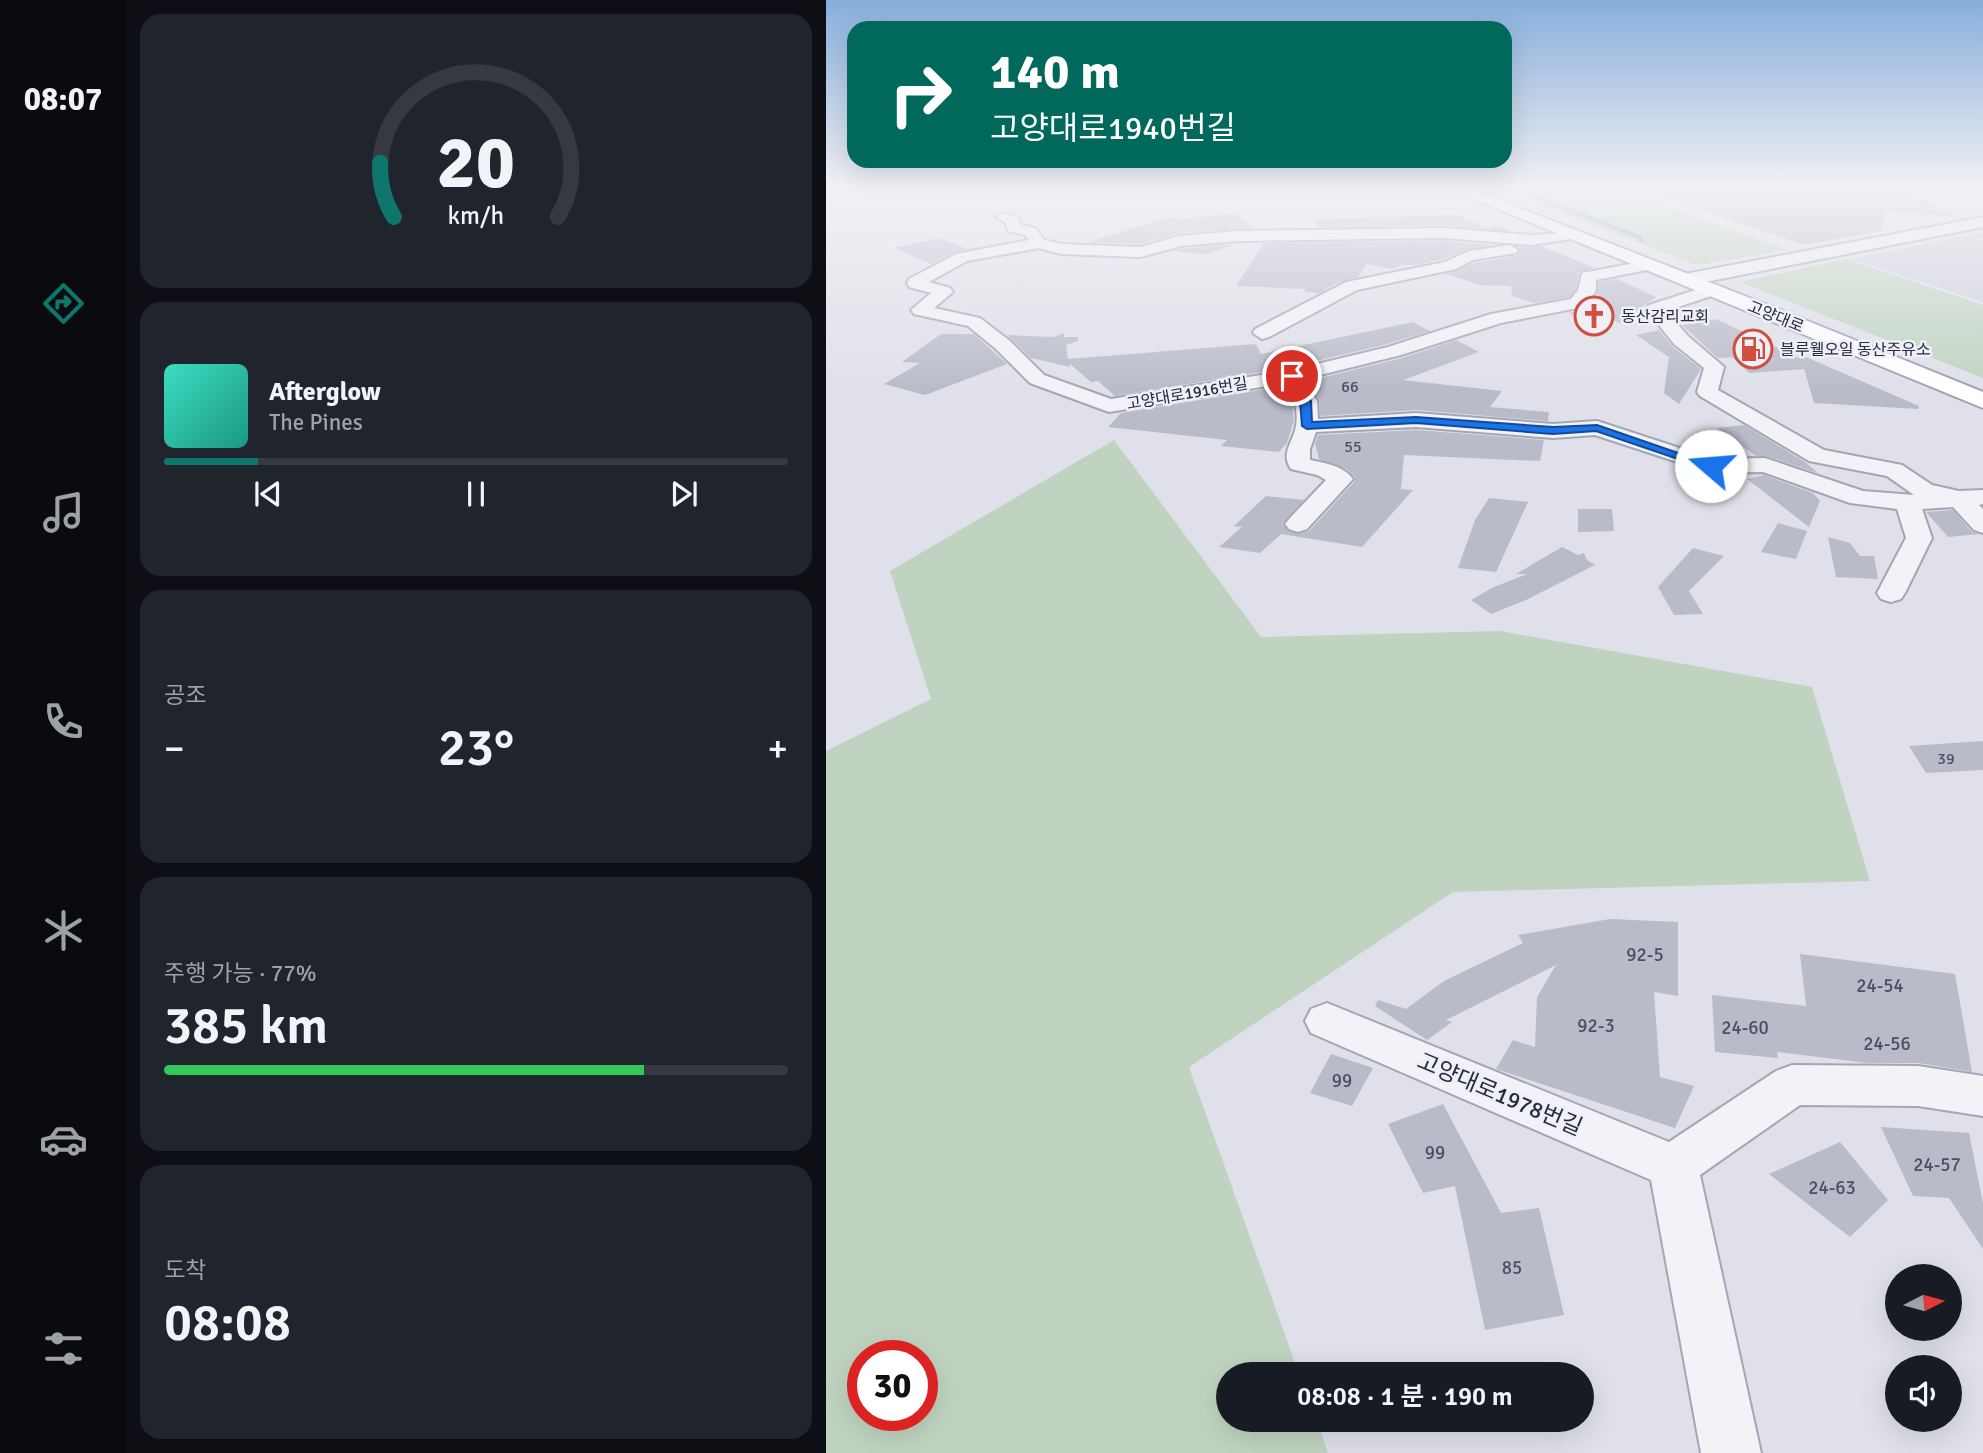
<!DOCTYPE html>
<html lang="ko">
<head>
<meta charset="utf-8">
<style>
	body { margin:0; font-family:Signika,"Noto Sans KR",sans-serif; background:#20242c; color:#f1f3f6; height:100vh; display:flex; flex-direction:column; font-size:26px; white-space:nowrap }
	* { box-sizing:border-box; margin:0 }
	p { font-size:23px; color:#9ea1a6 }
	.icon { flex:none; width:38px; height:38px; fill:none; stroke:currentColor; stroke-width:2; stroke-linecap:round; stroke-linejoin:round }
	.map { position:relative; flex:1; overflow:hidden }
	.details { display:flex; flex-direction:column; gap:14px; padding:14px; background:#0d0f14; width:700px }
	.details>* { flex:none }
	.top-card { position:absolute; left:21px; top:21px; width:665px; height:147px; border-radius:21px; box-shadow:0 7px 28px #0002; background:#00695c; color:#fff; overflow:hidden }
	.needle { width:46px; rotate:84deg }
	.buttons { position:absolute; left:1059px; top:1264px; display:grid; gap:14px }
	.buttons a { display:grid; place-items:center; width:77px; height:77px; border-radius:50%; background:#171b24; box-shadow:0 7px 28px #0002; font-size:35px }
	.speed { position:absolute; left:21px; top:1340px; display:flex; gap:14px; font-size:35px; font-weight:700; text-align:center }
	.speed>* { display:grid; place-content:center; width:91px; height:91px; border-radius:50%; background:#171b24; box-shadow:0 7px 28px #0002; line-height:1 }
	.speed .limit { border:10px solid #d22; background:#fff; color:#111 }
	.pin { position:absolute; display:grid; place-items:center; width:60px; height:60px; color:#fff; margin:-30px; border:4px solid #fff; border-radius:50%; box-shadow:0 2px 7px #0007 }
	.me { position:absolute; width:77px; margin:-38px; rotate:288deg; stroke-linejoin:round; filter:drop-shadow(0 0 5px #0008) }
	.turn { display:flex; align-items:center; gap:24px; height:147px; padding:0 28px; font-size:32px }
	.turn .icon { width:91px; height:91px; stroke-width:2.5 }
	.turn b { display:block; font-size:49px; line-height:60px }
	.big { font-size:52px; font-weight:600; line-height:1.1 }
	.details .tile { flex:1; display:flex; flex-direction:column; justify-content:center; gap:10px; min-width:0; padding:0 24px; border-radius:21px; background:#20242c }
	.details .dial { align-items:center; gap:0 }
	.dial svg { height:182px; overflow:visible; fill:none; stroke:#363941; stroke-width:7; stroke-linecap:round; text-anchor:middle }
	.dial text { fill:#f1f3f6; stroke:none }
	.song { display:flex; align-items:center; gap:21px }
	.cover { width:84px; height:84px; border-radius:10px; background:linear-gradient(135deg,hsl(170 70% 55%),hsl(170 70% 35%)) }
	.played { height:7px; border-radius:4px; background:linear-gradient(90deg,#0f766e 15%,#363941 15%) }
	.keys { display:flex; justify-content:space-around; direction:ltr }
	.heat { display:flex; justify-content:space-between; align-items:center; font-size:38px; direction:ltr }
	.charge { height:10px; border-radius:5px; background:linear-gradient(90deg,#34c759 77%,#363941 0) }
	.trip { position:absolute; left:390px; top:1362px; width:378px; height:70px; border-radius:35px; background:#171b24; box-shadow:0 7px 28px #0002; font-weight:600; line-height:70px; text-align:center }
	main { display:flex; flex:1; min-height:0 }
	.tabs { display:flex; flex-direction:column; width:126px; justify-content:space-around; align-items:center; background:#090b0e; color:#9ea1a6 }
	.tabs .icon { width:49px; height:49px }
	.tabs .selected { color:#0f766e }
	.tabs b { font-size:32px; color:#f1f3f6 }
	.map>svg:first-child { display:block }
	.built { fill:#cdcfdb }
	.green { fill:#c0d3c0; fill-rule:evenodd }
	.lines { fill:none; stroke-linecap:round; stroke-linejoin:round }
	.stream { stroke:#99a4ca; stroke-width:4.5 }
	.building { fill:#b9bbc9 }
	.minor-casing { stroke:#a4a6b3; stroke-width:4 }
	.tertiary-casing { stroke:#a4a6b3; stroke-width:4 }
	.primary-casing { stroke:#9ea1b5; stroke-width:4 }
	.minor { fill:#f2f2f7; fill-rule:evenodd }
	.tertiary { fill:#f2f2f7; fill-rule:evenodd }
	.primary { fill:#fff; fill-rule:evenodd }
	.route { fill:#1a73e8; stroke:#114b97; stroke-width:2 }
	.labels { text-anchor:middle; stroke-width:5; stroke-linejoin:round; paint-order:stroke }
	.far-poi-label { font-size:16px; fill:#272a40; stroke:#eff0f6; text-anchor:start }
	.far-street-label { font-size:16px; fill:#272a40; stroke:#eff0f6 }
	.number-label { font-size:16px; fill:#4c4e62 }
	.near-number-label { font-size:19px; fill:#4c4e62 }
	.near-street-label { font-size:23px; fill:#272a40; stroke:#eff0f6 }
</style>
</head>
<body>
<main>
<nav class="tabs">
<b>08:07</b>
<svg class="icon selected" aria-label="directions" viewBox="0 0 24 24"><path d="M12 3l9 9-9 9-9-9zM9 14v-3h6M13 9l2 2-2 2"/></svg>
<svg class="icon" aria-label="music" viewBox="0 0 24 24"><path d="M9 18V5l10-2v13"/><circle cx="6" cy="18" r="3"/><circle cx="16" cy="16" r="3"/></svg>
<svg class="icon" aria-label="phone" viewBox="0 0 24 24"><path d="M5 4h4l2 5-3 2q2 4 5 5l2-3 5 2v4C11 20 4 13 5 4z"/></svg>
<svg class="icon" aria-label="climate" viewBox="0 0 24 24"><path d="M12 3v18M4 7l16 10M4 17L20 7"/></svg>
<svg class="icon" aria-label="car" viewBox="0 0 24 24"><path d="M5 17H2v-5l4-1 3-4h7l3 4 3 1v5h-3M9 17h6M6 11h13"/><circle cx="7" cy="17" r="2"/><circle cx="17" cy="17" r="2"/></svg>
<svg class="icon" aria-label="filters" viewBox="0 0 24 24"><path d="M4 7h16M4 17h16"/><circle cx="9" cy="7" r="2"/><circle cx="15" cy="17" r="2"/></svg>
</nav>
<section class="details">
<div class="tile dial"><svg viewBox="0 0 100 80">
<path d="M14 69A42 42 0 1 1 86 69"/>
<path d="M14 69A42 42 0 0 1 8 45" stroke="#0f766e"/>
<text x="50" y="56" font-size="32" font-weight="700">20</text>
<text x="50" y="72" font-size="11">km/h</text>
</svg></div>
<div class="tile">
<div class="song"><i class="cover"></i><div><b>Afterglow</b><p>The Pines</p></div></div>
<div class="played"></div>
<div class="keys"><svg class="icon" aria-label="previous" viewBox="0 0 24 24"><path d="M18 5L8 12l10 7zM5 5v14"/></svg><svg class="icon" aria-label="pause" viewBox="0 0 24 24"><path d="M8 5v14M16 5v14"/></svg><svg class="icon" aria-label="next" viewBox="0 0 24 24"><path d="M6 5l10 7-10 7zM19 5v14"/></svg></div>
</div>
<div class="tile"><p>공조</p>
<div class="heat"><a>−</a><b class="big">23°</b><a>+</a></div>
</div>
<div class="tile"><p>주행 가능 · 77%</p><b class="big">385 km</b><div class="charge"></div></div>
<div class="tile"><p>도착</p><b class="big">08:08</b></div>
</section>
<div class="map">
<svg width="1157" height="1453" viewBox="0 0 1157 1453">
	<rect width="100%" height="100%" fill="#dfe0e9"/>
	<path class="built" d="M1157 232V302L1026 259Z"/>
	<g class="green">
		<path d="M666 187H787L961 250 871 265Z"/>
		<path d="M1020 259 1157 305V378L914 282Z"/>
		<path d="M288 440 435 637 674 631 986 687 1044 881 627 892 363 1067 473 1374H402V1419H490L502 1453H0V751L105 699 64 571ZM96 1356V1416H37V1356Z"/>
	</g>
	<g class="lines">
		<path class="stream" d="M684 187 813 237 816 241"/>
	</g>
	<g class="building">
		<path d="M821 187H1070L1127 215 1126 217 1060 211 1054 231 979 245 820 191Z"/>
		<path d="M410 213 427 228 354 233 314 244 263 242 343 217 353 219Z"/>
		<path d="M633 215 660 228 674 226 684 231 618 225 492 227 488 219Z"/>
		<path d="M112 238 142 249 129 252 105 264 68 248Z"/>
		<path d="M618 241 668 245 642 249 618 259 589 265H576L567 269 541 264 532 277 508 284 494 293 479 292 480 289 410 286 438 243Z"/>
		<path d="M409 244 382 254 345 251 355 249Z"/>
		<path d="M715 246 769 268 753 272 750 289 744 297 709 303 686 296 685 286 654 285 620 274 648 263 690 256 695 249 691 247Z"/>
		<path d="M791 279 830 297 793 323 786 319 770 321 742 313 759 309 772 293 773 282Z"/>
		<path d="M890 319 975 359 973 354 1093 406 1092 409 988 403 978 369 923 373 906 357 892 358 856 325Z"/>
		<path d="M587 322 604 331 561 344 465 367 289 396 272 381 265 382 243 363 244 367 205 358 181 335 227 337 238 333V337H252V341L240 345 242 359 430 344 435 354Z"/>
		<path d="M833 330 846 346 875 369 853 404 838 393 843 357 810 335Z"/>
		<path d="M115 334H148L181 364 99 395 58 384 94 363 76 362Z"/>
		<path d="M630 340 653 352 577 380 676 391 664 407 723 412 722 421 590 410 494 416 493 400 482 381 576 358Z"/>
		<path d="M458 386 466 404 468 420 461 443 453 452 395 446 401 440 282 427 295 413Z"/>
		<path d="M918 425 979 462 992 473 940 456H930L891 428Z"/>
		<path d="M590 430 718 440 714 461 578 455 575 489 587 490 536 547 455 534 434 553 393 547 416 527 408 526 440 496 478 500 456 524 462 531 473 534 483 531 529 481V477L520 469 493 459 489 444 492 435Z"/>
		<path d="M938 475 987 493 994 501 983 527 921 479Z"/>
		<path d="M663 498 702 502 670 572 632 568 649 520Z"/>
		<path d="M752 509H786L788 531 752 532Z"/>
		<path d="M1127 510 1146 532 1153 534 1122 537 1100 512Z"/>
		<path d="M952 523 981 531 970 559 935 552Z"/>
		<path d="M1002 537 1024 543 1034 556H1048L1052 579 1010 577Z"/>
		<path d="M736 547 752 555 758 553 761 560 769 565 700 600 665 614 645 600 668 587 701 574H690Z"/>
		<path d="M867 548 898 556 863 591 877 614 848 615 832 587Z"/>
		<path d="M1157 741V770L1100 773 1083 746Z"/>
		<path d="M784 919 852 922V996L828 992 834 1077 868 1086 849 1128 670 1069 687 1040 709 1047 711 997 730 965 620 1020 626 1022 601 1040 549 1006 552 1000 580 1009 618 981 697 943 692 935Z"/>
		<path d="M974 954 1129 974 1146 1072 1092 1063H1041L951 1052 952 1058 889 1052 886 995 980 1006Z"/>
		<path d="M505 1054 547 1068 526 1106 484 1093Z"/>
		<path d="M617 1104 675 1213 713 1208 738 1315 659 1330 629 1186 597 1193 562 1124Z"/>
		<path d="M1055 1127 1143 1133 1157 1203V1249L1123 1198 1087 1196Z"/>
		<path d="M1014 1142 1062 1200 1024 1237 943 1174Z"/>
	</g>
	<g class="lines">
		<defs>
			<g id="minor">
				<path d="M177 213 193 218 195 225 209 228 218 240 236 244 314 247 354 236 412 231 618 228 705 235 752 232 755 235 752 238 705 245 618 238 412 241 355 246 314 257 235 254 213 248 141 261 103 282 124 288 127 292 108 308 154 318 184 341 218 375 285 399 466 370 562 347 665 314 745 299 752 290 756 273 820 261 826 263 828 266 826 269 770 280V291L757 307 675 323 575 355 478 379 491 401 492 419 590 413 727 424 771 421 887 459 939 458 1037 491 1088 495 1061 476 983 461 874 396 871 392 878 368 848 344 820 309 823 305 885 285 891 286 894 290 891 294 840 311 862 336 898 367 892 390 998 450 1076 465 1106 485 1133 491 1157 490V504L1153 505 1157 509V533L1148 530 1127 507 1096 509 1106 538 1079 593 1075 599 1065 602 1055 599 1051 593 1080 538 1071 509 1024 503 937 472 885 473 769 435 727 438 590 427 490 432 484 449V460C499 463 518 466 527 479L481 529 472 532 463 529 459 524 463 519 500 480 491 475 465 469C454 454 467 442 470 426 473 410 467 397 460 383L283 412 204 383 170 349 142 326 88 314 85 310 105 293 83 287 81 283 83 279 130 254 203 240 199 235 182 231 180 223 170 217Z"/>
				<path d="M684 245 692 250 690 253 647 260 630 269 531 290 443 337 436 339 427 333 429 329 520 282 619 262 643 251Z"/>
				<path d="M501 1003 843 1142 950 1071 966 1065 1092 1066 1157 1076V1116L1092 1106 974 1105 874 1175 935 1453H875L825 1180 485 1033 479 1021 485 1009Z"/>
			</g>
			<path id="tertiary" d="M1157 217V227L859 286 849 280 859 274Z"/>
			<path id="primary" d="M618 187H640L957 311 1157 392V408Z"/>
		</defs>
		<use href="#minor" class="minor-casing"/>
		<use href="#tertiary" class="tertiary-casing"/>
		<use href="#primary" class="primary-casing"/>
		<use href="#minor" class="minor"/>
		<use href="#tertiary" class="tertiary"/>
		<use href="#primary" class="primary"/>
	</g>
	<linearGradient id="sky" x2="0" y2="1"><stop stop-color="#88aedc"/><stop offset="0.48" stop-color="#f1f1f5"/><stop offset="1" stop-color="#f1f1f5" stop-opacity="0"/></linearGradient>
	<rect width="1157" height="391" fill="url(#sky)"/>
	<path class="route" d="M462 374H469L485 401 486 422 590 417 727 427 771 425 890 466 881 469 770 431 727 434 590 423 481 429 476 426 474 401 461 376Z"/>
	<defs>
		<symbol id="church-ring" viewBox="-11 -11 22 22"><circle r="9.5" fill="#eff0f6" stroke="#d24e40" stroke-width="1.5"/><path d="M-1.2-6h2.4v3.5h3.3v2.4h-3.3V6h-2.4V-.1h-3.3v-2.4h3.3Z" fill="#d24e40"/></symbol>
		<symbol id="fuel-ring" viewBox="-11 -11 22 22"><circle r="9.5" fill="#eff0f6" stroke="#d24e40" stroke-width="1.5"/><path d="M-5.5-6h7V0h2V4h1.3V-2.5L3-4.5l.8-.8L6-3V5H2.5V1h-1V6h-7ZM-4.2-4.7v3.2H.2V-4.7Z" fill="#d24e40"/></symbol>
	</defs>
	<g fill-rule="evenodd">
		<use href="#church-ring" x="746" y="294" width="44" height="44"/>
		<use href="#fuel-ring" x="905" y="327" width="44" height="44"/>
	</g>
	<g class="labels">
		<g class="far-poi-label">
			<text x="795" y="322">동산감리교회</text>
			<text x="954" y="355">블루웰오일 동산주유소</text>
		</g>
		<g class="far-street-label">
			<text transform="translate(950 316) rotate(22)" y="6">고양대로</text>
			<text transform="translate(361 393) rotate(-10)" y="6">고양대로1916번길</text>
		</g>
		<g class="number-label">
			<text x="524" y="392">66</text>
			<text x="527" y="452">55</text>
			<text x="1120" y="764">39</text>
		</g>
		<g class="near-number-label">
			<text x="819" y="961">92-5</text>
			<text x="1054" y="992">24-54</text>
			<text x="770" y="1032">92-3</text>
			<text x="919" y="1034">24-60</text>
			<text x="1061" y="1050">24-56</text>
			<text x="516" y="1087">99</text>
			<text x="609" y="1159">99</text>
			<text x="1111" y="1171">24-57</text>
			<text x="1006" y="1194">24-63</text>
			<text x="686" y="1274">85</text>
		</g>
		<g class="near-street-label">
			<text transform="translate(674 1094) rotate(23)" y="8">고양대로1978번길</text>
		</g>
	</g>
</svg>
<div class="buttons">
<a><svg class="needle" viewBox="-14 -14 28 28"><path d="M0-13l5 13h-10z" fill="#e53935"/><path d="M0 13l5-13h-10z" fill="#9ea1a6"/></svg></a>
<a><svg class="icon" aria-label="sound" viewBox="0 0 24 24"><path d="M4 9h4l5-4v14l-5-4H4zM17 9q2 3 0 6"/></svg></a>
</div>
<div class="speed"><div class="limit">30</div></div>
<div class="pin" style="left:466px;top:376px;background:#d93025"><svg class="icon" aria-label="arrive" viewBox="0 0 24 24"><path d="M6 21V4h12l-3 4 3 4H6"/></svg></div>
<svg class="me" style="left:885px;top:466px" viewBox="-20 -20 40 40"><circle r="19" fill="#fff"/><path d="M0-13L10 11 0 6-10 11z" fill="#1a73e8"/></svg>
<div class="trip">08:08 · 1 분 · 190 m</div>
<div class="top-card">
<div class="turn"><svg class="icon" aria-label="right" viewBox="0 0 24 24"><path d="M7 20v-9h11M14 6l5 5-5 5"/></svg><div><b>140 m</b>고양대로1940번길</div></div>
</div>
</div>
</main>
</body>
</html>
